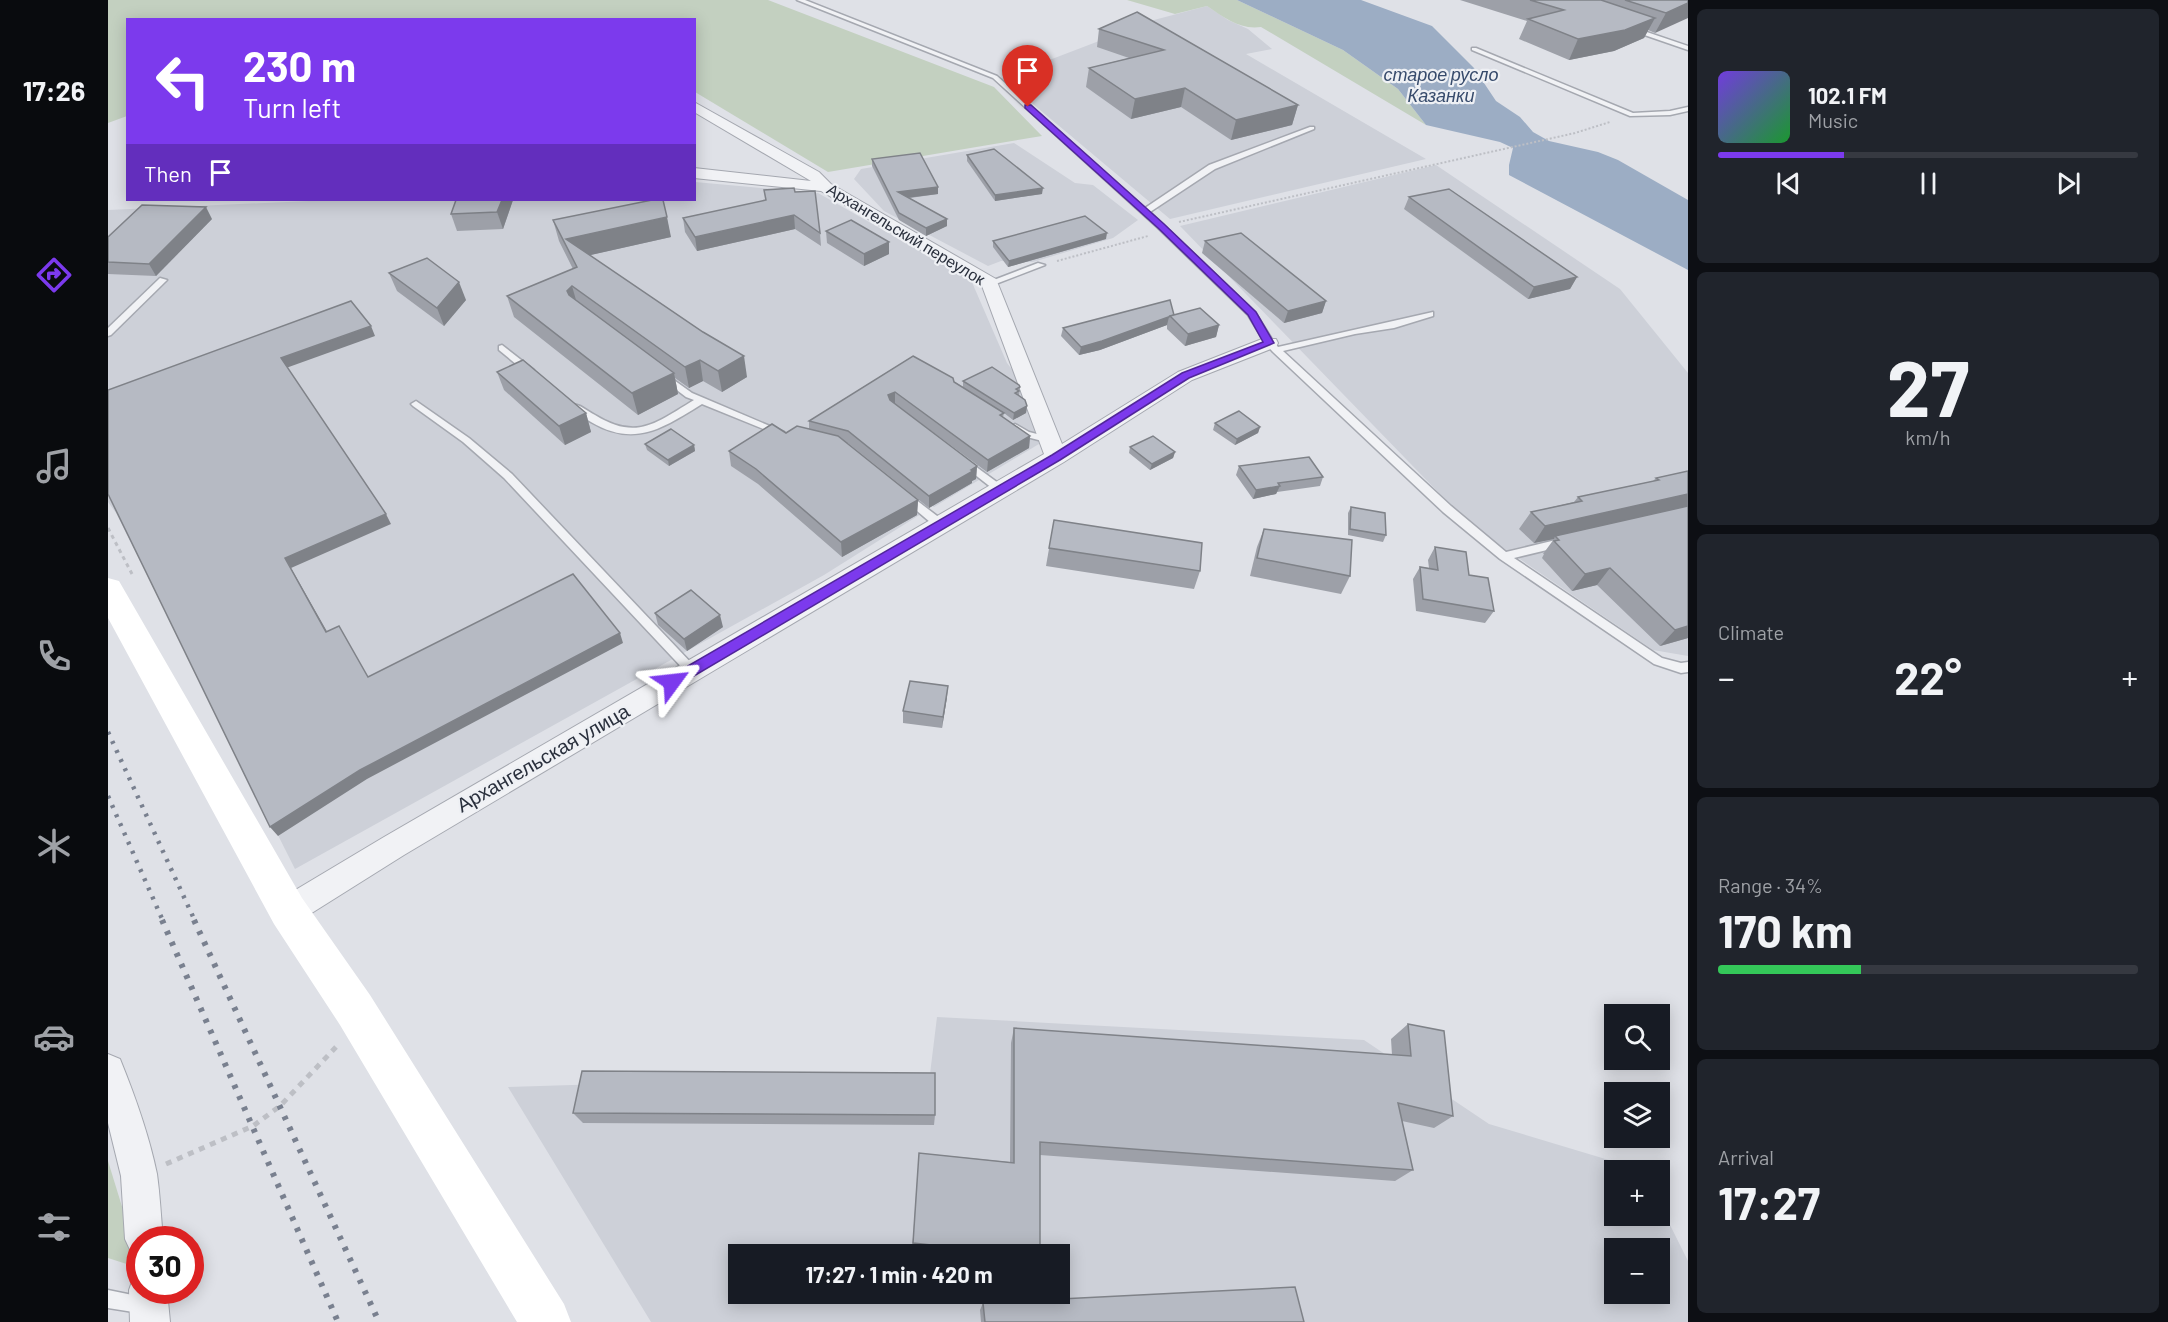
<!DOCTYPE html>
<html lang="en">
<head>
<meta charset="utf-8">
<style>
	body { margin:0; font-family:Barlow,sans-serif; background:#20242c; color:#f1f3f6; height:100vh; display:flex; flex-direction:column; font-size:22px; white-space:nowrap }
	* { box-sizing:border-box; margin:0 }
	p { font-size:20px; color:#9ea1a6 }
	.icon { flex:none; width:33px; height:33px; fill:none; stroke:currentColor; stroke-width:2; stroke-linecap:round; stroke-linejoin:round }
	.map { position:relative; flex:1; overflow:hidden }
	.panel { display:flex; flex-direction:column; gap:9px; padding:9px; background:#0d0f14; width:480px }
	.panel>* { flex:none }
	.guide { position:absolute; left:18px; top:18px; width:570px; height:183px; border-radius:0px; box-shadow:0 3px 15px #0003; background:#7c3aed; color:#fff; overflow:hidden }
	.tools { position:absolute; left:1496px; top:1004px; display:grid; gap:12px }
	.tools a { display:grid; place-items:center; width:66px; height:66px; border-radius:0px; background:#171b24; box-shadow:0 3px 15px #0003; font-size:30px }
	.speed { position:absolute; left:18px; top:1226px; display:flex; gap:12px; font-size:30px; font-weight:700; text-align:center }
	.speed>* { display:grid; place-content:center; width:78px; height:78px; border-radius:50%; background:#171b24; box-shadow:0 3px 15px #0003; line-height:1 }
	.speed .limit { border:9px solid #d22; background:#fff; color:#111 }
	.pin { position:absolute; display:grid; place-items:center; width:51px; height:51px; color:#fff; margin:-62px -26px; border-radius:50% 50% 50% 0; rotate:-45deg; box-shadow:0 0 6px #0007 }
	.pin .icon { rotate:45deg }
	.me { position:absolute; width:66px; margin:-33px; rotate:60deg; stroke-linejoin:round; filter:drop-shadow(0 0 4px #0008) }
	.turn { display:flex; align-items:center; gap:21px; height:126px; padding:0 18px; font-size:27px }
	.turn .icon { width:78px; height:78px; stroke-width:2.5 }
	.turn b { display:block; font-size:42px; line-height:51px }
	.then { display:flex; align-items:center; height:57px; padding:0 18px; background:#0003; gap:12px; font-size:22px }
	.big { font-size:45px; font-weight:700; line-height:1.1 }
	.panel .tile { flex:1; display:flex; flex-direction:column; justify-content:center; gap:9px; min-width:0; padding:0 21px; border-radius:9px; background:#20242c }
	.panel .dial { align-items:center; gap:0 }
	.dial b { font-size:78px; line-height:1 }
	.song { display:flex; align-items:center; gap:18px }
	.cover { width:72px; height:72px; border-radius:9px; background:linear-gradient(135deg,hsl(260 70% 55%),hsl(130 70% 35%)) }
	.played { height:6px; border-radius:3px; background:linear-gradient(90deg,#7c3aed 30%,#363941 30%) }
	.keys { display:flex; justify-content:space-around; direction:ltr }
	.heat { display:flex; justify-content:space-between; align-items:center; font-size:33px; direction:ltr }
	.charge { height:9px; border-radius:4px; background:linear-gradient(90deg,#34c759 34%,#363941 0) }
	.trip { position:absolute; left:620px; top:1244px; width:342px; height:60px; border-radius:0px; background:#171b24; box-shadow:0 3px 15px #0003; font-weight:700; line-height:60px; text-align:center }
	main { display:flex; flex:1; min-height:0 }
	.dock { display:flex; flex-direction:column; width:108px; justify-content:space-around; align-items:center; background:#090b0e; color:#9ea1a6 }
	.dock .icon { width:42px; height:42px }
	.dock .active { color:#7c3aed }
	.dock b { font-size:27px; color:#f1f3f6 }
	.map>svg:first-child { display:block }
	.built { fill:#cdd0d8; fill-rule:evenodd }
	.green { fill:#c3d0c0 }
	.water { fill:#9cadc4 }
	.lines { fill:none; stroke-linecap:round; stroke-linejoin:round }
	.lane-casing { stroke:#a5a8b0; stroke-width:3 }
	.street-casing { stroke:#a5a8b0; stroke-width:2 }
	.path-far2 { stroke:#bdbfc5; stroke-width:2; stroke-dasharray:2 2; stroke-linecap:butt }
	.path-far1 { stroke:#bdbfc5; stroke-width:3; stroke-dasharray:4 4; stroke-linecap:butt }
	.path { stroke:#bdbfc5; stroke-width:5; stroke-dasharray:6 6; stroke-linecap:butt }
	.lane { fill:#f1f2f5; fill-rule:evenodd }
	.street { fill:#f1f2f5; fill-rule:evenodd }
	.secondary { fill:#fff; fill-rule:evenodd }
	.rail-far1 { stroke:#79808f; stroke-width:4.5; stroke-dasharray:3 7; stroke-linecap:butt }
	.rail { stroke:#79808f; stroke-width:6; stroke-dasharray:4 8; stroke-linecap:butt }
	.wall { fill:#9da0a8 }
	.shaded-wall { fill:#7f8288 }
	.building { fill:#b6bac3; stroke:#7f8288; stroke-width:1.5 }
	.route { fill:#7c3aed; stroke:#51269a; stroke-width:1.5 }
	.labels { text-anchor:middle; stroke-width:4.5; stroke-linejoin:round; paint-order:stroke }
	.far-street-label { font-size:16px; fill:#292f3c; stroke:#eef0f4 }
	.far-water-label { font-size:18px; font-style:italic; fill:#374b6c; stroke:#eef0f4 }
	.street-label { font-size:20px; fill:#292f3c; stroke:#eef0f4 }
</style>
</head>
<body>
<main>
<nav class="dock">
<b>17:26</b>
<svg class="icon active" aria-label="directions" viewBox="0 0 24 24"><path d="M12 3l9 9-9 9-9-9zM9 14v-3h6M13 9l2 2-2 2"/></svg>
<svg class="icon" aria-label="music" viewBox="0 0 24 24"><path d="M9 18V5l10-2v13"/><circle cx="6" cy="18" r="3"/><circle cx="16" cy="16" r="3"/></svg>
<svg class="icon" aria-label="phone" viewBox="0 0 24 24"><path d="M5 4h4l2 5-3 2q2 4 5 5l2-3 5 2v4C11 20 4 13 5 4z"/></svg>
<svg class="icon" aria-label="climate" viewBox="0 0 24 24"><path d="M12 3v18M4 7l16 10M4 17L20 7"/></svg>
<svg class="icon" aria-label="car" viewBox="0 0 24 24"><path d="M5 17H2v-5l4-1 3-4h7l3 4 3 1v5h-3M9 17h6M6 11h13"/><circle cx="7" cy="17" r="2"/><circle cx="17" cy="17" r="2"/></svg>
<svg class="icon" aria-label="filters" viewBox="0 0 24 24"><path d="M4 7h16M4 17h16"/><circle cx="9" cy="7" r="2"/><circle cx="15" cy="17" r="2"/></svg>
</nav>
<div class="map">
<svg width="1580" height="1322" viewBox="0 0 1580 1322">
	<rect width="100%" height="100%" fill="#dfe1e7"/>
	<g class="built">
		<path d="M1099 6 1120 20 1140 29 1164 49 1138 54 1318 159 1062 219 894 78 1046 20Z"/>
		<path d="M906 143 967 183 985 185 1030 220 1005 238 925 262 893 261 880 266 776 211 746 179 753 169Z"/>
		<path d="M1328 165 1512 289 1580 373V656L1545 650 1362 525 1072 226Z"/>
		<path d="M587 182 710 193 863 280 899 363 909 376 936 441 826 507 746 449 704 428 813 514 716 575 187 869 8 513 0 502V210L223 200H586Z"/>
		<path d="M829 1017 1256 1040 1381 1124 1534 1170H1506V1215H1551V1203L1580 1261V1322H543L400 1087 822 1074ZM1506 1248H1551V1293H1506ZM630 1254H951V1293H630Z"/>
	</g>
	<g class="green">
		<path d="M0 0H660L886 87 934 136 720 172 587 92 586 20H20L19 116 0 123Z"/>
		<path d="M1019 0H1129L1235 50 1290 89 1318 125 1153 27C1132 30 1117 18 1099 6L1067 14Z"/>
		<path d="M0 1161 31 1262V1268L0 1258Z"/>
	</g>
	<path class="water" d="M1129 0H1253L1324 26 1366 68 1388 101 1412 117 1425 132 1441 141 1490 152 1510 160 1580 200V270L1401 175V165L1405 148 1392 142 1318 125 1290 89 1235 50Z"/>
	<g class="lines">
		<defs>
			<g id="lane">
				<path d="M689 0H697L889 76 1037 208 1101 165 1202 127H1206V129L1107 169 1042 212 1147 312 1165 341 1170 347 1325 312V316L1286 328 1247 334 1175 351 1343 506 1398 552 1456 538 1460 539 1461 542 1460 545 1406 558 1554 658 1573 663 1580 662V672L1573 673 1546 664 1392 559 1335 512 1165 352 1157 343 1140 315 1050 228 885 78Z"/>
				<path d="M1524 27 1580 46V50L1522 30Z"/>
				<path d="M1364 48H1368L1525 113 1562 111 1580 107V111L1562 115 1522 116 1364 50Z"/>
				<path d="M930 263 937 265 885 285 878 283Z"/>
				<path d="M52 278 59 280 3 335 0 336V328Z"/>
				<path d="M394 345 426 370V374H420L391 350V346Z"/>
				<path d="M556 373 584 393 676 432 674 434H668L594 404C555 428 527 448 483 422 475 417 467 412 460 406L462 404C471 403 479 411 487 415 529 441 548 423 586 400L578 397 553 378V374Z"/>
				<path d="M308 401 361 438 404 474 588 668 590 671 588 674H580L396 478 355 442 305 406 303 404Z"/>
				<path d="M907 424 921 432 945 438 947 440 942 443 915 436 902 427Z"/>
				<path d="M856 458 897 488 898 490 897 492H889L852 463 851 461Z"/>
				<path d="M799 493 837 522 838 525 837 528H829L795 499 794 497 795 495Z"/>
				<path d="M0 1290 44 1299 47 1305 44 1311 38 1314 0 1308Z"/>
			</g>
			<g id="street">
				<path d="M586 102 711 172 723 184 888 279 954 444 1070 372 1154 339H1168L1170 343 1168 347 1084 380 956 462 296 855 191 921 180 925 169 921 165 911 169 901 276 837 936 454 874 286 713 191 586 178V168L703 181 586 112Z"/>
				<path d="M0 1054 12 1059C27 1096 41 1135 49 1174 52 1195 53 1218 55 1239H32V1256L23 1252 17 1239 13 1176 0 1123Z"/>
				<path d="M32 1274V1290H59L62 1322H22L21 1290 26 1276Z"/>
			</g>
		</defs>
		<use href="#lane" class="lane-casing"/>
		<use href="#street" class="street-casing"/>
		<g class="path-far2">
			<path d="M1071 222 1467 133 1502 122"/>
			<path d="M949 261 1040 236"/>
		</g>
		<path class="path-far1" d="M0 528 24 574"/>
		<path class="path" d="M58 1164 145 1126 172 1106 228 1047"/>
		<use href="#lane" class="lane"/>
		<use href="#street" class="street"/>
		<path class="secondary" d="M0 578 11 581 194 898 262 995 456 1304 463 1322H409L232 1025 166 924 0 618Z"/>
		<g class="rail-far1">
			<path d="M0 732 87 921"/>
			<path d="M0 796 55 921"/>
		</g>
		<g class="rail">
			<path d="M54 920 230 1322"/>
			<path d="M86 920 271 1322"/>
		</g>
	</g>
	<g class="wall">
		<path d="M1352 0H1580L1547 33 1540 30 1536 38 1506 51 1461 60 1411 39 1419 21Z"/>
		<path d="M1029 12 1190 105 1184 125 1123 140 1073 107 1023 119 978 87 981 68 1021 58 989 47 991 29Z"/>
		<path d="M859 155 934 194 887 201 859 161Z"/>
		<path d="M764 159 830 187V194L802 198 839 219V226L818 236 791 220 764 166Z"/>
		<path d="M687 192 712 233 713 246 687 229 589 251 577 232 575 218 657 201Z"/>
		<path d="M1301 197 1469 277 1462 289 1420 299 1296 209Z"/>
		<path d="M348 200H405L395 229 349 231 343 214Z"/>
		<path d="M104 219 48 276 0 274V237Z"/>
		<path d="M445 220 563 237 482 255 639 377 614 392 595 381 581 388 567 378 570 394 530 415 406 317 399 296 465 269 451 241Z"/>
		<path d="M718 231 781 254 756 266 719 243Z"/>
		<path d="M998 239 900 267 885 247V241Z"/>
		<path d="M1097 241 1218 301 1214 313 1176 323 1094 253Z"/>
		<path d="M281 273 358 300 336 326 289 291Z"/>
		<path d="M1066 315 1111 325 1108 337 1077 346 1059 329V325L992 350 971 355 953 336 955 328Z"/>
		<path d="M805 356 855 387V381L912 387 911 396 919 406 918 413 905 420 896 413 895 417 922 436 921 448 879 472 787 404 869 466 868 479 864 481V483L821 508 740 443H738L810 500 809 515 734 557 650 484 623 466 621 451 678 433 701 429V421Z"/>
		<path d="M389 372 478 413 483 432 457 445 396 390Z"/>
		<path d="M1107 423 1152 427 1150 433 1127 445 1105 430Z"/>
		<path d="M537 444 586 445 587 451 561 466 539 450Z"/>
		<path d="M1022 447 1067 452 1065 458 1042 470 1021 453Z"/>
		<path d="M1131 466 1215 477 1212 486 1169 492 1168 494 1145 499 1128 475Z"/>
		<path d="M1580 471V638L1552 646 1489 585 1464 591 1434 558 1436 554H1435L1446 539 1426 543 1411 529 1423 512 1466 502 1470 497 1545 481 1548 478Z"/>
		<path d="M1243 507 1278 535 1275 542 1240 535V513Z"/>
		<path d="M946 520 1092 571 1086 589 938 566Z"/>
		<path d="M1156 529 1242 576 1233 594 1142 576 1149 547Z"/>
		<path d="M1327 547 1361 575 1386 611 1377 623 1308 611 1305 579 1312 567 1321 568 1320 560Z"/>
		<path d="M547 613 615 627 579 651 550 625Z"/>
		<path d="M839 697 834 728 795 723V711Z"/>
		<path d="M1300 1024 1345 1116 1326 1128 1294 1121 1305 1170 1287 1181 932 1155V1254H821L804 1252 811 1153 902 1162 903 1043 906 1028 1284 1055 1283 1039Z"/>
		<path d="M465 1113 827 1115 826 1125 475 1123Z"/>
		<path d="M875 1303 1196 1322H873L872 1310Z"/>
	</g>
	<g class="shaded-wall">
		<path d="M1580 3V18L1547 33 1558 13Z"/>
		<path d="M1547 18 1536 38 1506 51 1461 60 1470 39Z"/>
		<path d="M1077 88 1073 107 1023 119 1027 99Z"/>
		<path d="M1190 105 1184 125 1123 140 1128 120Z"/>
		<path d="M830 187V194L790 199V192Z"/>
		<path d="M935 188 934 194 887 201V195Z"/>
		<path d="M394 200H405L395 229 389 212Z"/>
		<path d="M98 207 104 219 48 276 41 264Z"/>
		<path d="M686 215 687 229 589 251 587 237Z"/>
		<path d="M559 217 563 237 465 259 458 239Z"/>
		<path d="M839 219V226L818 236V228Z"/>
		<path d="M999 233 998 239 900 267 901 261Z"/>
		<path d="M781 242V254L756 266V254Z"/>
		<path d="M1469 277 1462 289 1420 299 1426 287Z"/>
		<path d="M351 282 358 300 336 326 329 308Z"/>
		<path d="M464 286 470 307 465 311 459 291Z"/>
		<path d="M1218 301 1214 313 1176 323 1180 311Z"/>
		<path d="M1061 317 1059 325 992 350 971 355 973 347Z"/>
		<path d="M1111 325 1108 337 1077 346 1080 334Z"/>
		<path d="M263 326 267 336 178 368 173 358Z"/>
		<path d="M636 356 639 377 614 392 610 371Z"/>
		<path d="M592 360 595 381 581 388 577 367Z"/>
		<path d="M566 373 570 394 530 415 524 393Z"/>
		<path d="M787 392V404L780 407V395Z"/>
		<path d="M919 406 918 413 905 420 906 413Z"/>
		<path d="M478 413 483 432 457 445 451 426Z"/>
		<path d="M1152 427 1150 433 1127 445 1129 439Z"/>
		<path d="M922 436 921 448 879 472 880 460Z"/>
		<path d="M586 445 587 451 561 466 560 460Z"/>
		<path d="M1067 452 1065 458 1042 470 1044 464Z"/>
		<path d="M869 466 868 479 864 481V483L821 508V496Z"/>
		<path d="M1172 486 1168 494 1145 499 1148 490Z"/>
		<path d="M1580 494V509L1447 536 1446 539 1426 543 1437 526Z"/>
		<path d="M810 500 809 515 734 557 733 542Z"/>
		<path d="M278 514 283 524 183 568 225 642 218 632 177 558Z"/>
		<path d="M1502 568 1489 585 1464 591 1477 574Z"/>
		<path d="M612 615 615 627 579 651 576 639Z"/>
		<path d="M1580 626V638L1552 646 1567 630Z"/>
		<path d="M512 633 515 643 259 779 170 836 162 827 252 770Z"/>
		<path d="M840 686 839 697 834 728 835 717Z"/>
	</g>
	<g class="building">
		<path d="M1422 0H1493L1547 18 1517 30 1470 39 1420 19 1456 10Z"/>
		<path d="M1517 0H1580V3L1558 13Z"/>
		<path d="M1029 12 1190 105 1128 120 1077 88 1027 99 981 68 1056 50 991 29Z"/>
		<path d="M886 149 935 188 887 195 859 155Z"/>
		<path d="M812 153 830 187 790 192 839 219 818 228 791 213 764 159Z"/>
		<path d="M686 188 687 192 707 191 712 233 686 215 587 237 575 218 658 200 656 190Z"/>
		<path d="M1341 189 1469 277 1426 287 1301 197Z"/>
		<path d="M348 200H394L389 212 343 214Z"/>
		<path d="M544 200H555L559 217 458 239 595 332 636 356 610 371 592 360 577 367 464 286 459 291 461 295 566 373 524 393 399 296 469 267 445 220Z"/>
		<path d="M34 205 98 207 41 264 0 262V237Z"/>
		<path d="M977 216 999 233 901 261 885 241Z"/>
		<path d="M743 220 781 242 756 254 718 231Z"/>
		<path d="M1133 233 1218 301 1180 311 1097 241Z"/>
		<path d="M319 258 351 282 329 308 281 273Z"/>
		<path d="M1062 300 1066 315 994 341 973 347 955 328Z"/>
		<path d="M243 301 263 326 173 358 278 514 177 558 218 632 231 626 260 677 465 574 512 633 252 770 162 827 0 494V390Z"/>
		<path d="M1092 308 1111 325 1080 334 1062 316Z"/>
		<path d="M805 356 845 378 846 382 896 413 892 415 922 436 880 460 787 392 780 395 782 400 869 466 863 470 865 471 821 496 740 431 701 421Z"/>
		<path d="M415 360 478 413 451 426 389 372Z"/>
		<path d="M884 367 911 385 912 387 908 389 911 391 907 393 917 400 919 406 906 413 855 381Z"/>
		<path d="M1131 411 1152 427 1129 439 1107 423Z"/>
		<path d="M664 424 678 433 689 426 730 436 810 500 733 542 648 469 621 451Z"/>
		<path d="M563 429 586 445 560 460 537 444Z"/>
		<path d="M1045 436 1067 452 1044 464 1022 447Z"/>
		<path d="M1201 457 1215 477 1170 483 1172 486 1148 490 1131 466Z"/>
		<path d="M1580 471V494L1437 526 1423 512 1474 501 1470 497 1551 480 1548 478Z"/>
		<path d="M1580 506V626L1567 630 1502 568 1477 574 1446 541 1451 540 1447 536Z"/>
		<path d="M1243 507 1277 513 1278 535 1242 529Z"/>
		<path d="M946 520 1094 543 1092 571 941 548Z"/>
		<path d="M1156 529 1244 540 1242 576 1149 558Z"/>
		<path d="M1327 547 1358 552 1361 575 1380 578 1386 611 1315 599 1312 567 1330 570Z"/>
		<path d="M583 590 612 615 576 639 547 613Z"/>
		<path d="M802 681 840 686 835 717 795 711Z"/>
		<path d="M1300 1024 1336 1031 1345 1116 1290 1103 1305 1170 932 1142V1254H906L805 1243 811 1153 906 1163V1028L1303 1056Z"/>
		<path d="M474 1071 827 1073V1115L465 1113Z"/>
		<path d="M1187 1287 1196 1322H877L875 1303Z"/>
	</g>
	<path class="route" d="M917 105H923L1056 224 1148 312 1166 343 1081 378 952 460 569 686H559L557 682 559 678 944 455 1074 373 1155 342 1140 315 1050 228 917 108Z"/>
	<g class="labels">
		<g class="far-street-label">
			<text transform="translate(798 234) rotate(31)" y="6">Архангельский переулок</text>
		</g>
		<g class="far-water-label">
			<text x="1333" y="81">старое русло<tspan x="1333" dy="21">Казанки</tspan></text>
		</g>
		<g class="street-label">
			<text transform="translate(435 758) rotate(-30)" y="7">Архангельская улица</text>
		</g>
	</g>
</svg>
<div class="tools">
<a><svg class="icon" aria-label="search" viewBox="0 0 24 24"><circle cx="10" cy="10" r="6"/><path d="M15 15l6 6"/></svg></a>
<a><svg class="icon" aria-label="layers" viewBox="0 0 24 24"><path d="M12 4l9 5-9 5-9-5zM3 14l9 5 9-5"/></svg></a>
<a>+</a>
<a>−</a>
</div>
<div class="speed"><div class="limit">30</div></div>
<div class="pin" style="left:920px;top:107px;background:#d93025"><svg class="icon" aria-label="arrive" viewBox="0 0 24 24"><path d="M6 21V4h12l-3 4 3 4H6"/></svg></div>
<svg class="me" style="left:564px;top:682px" viewBox="-20 -20 40 40"><path d="M0-17L14 15 0 8-14 15z" fill="#7c3aed" stroke="#fff" stroke-width="4"/></svg>
<div class="trip">17:27 · 1 min · 420 m</div>
<div class="guide">
<div class="turn"><svg class="icon" aria-label="left" viewBox="0 0 24 24"><path d="M17 20v-9H6M10 6l-5 5 5 5"/></svg><div><b>230 m</b>Turn left</div></div>
<div class="then">Then<svg class="icon" aria-label="arrive" viewBox="0 0 24 24"><path d="M6 21V4h12l-3 4 3 4H6"/></svg></div>
</div>
</div>
<section class="panel">
<div class="tile">
<div class="song"><i class="cover"></i><div><b>102.1 FM</b><p>Music</p></div></div>
<div class="played"></div>
<div class="keys"><svg class="icon" aria-label="previous" viewBox="0 0 24 24"><path d="M18 5L8 12l10 7zM5 5v14"/></svg><svg class="icon" aria-label="pause" viewBox="0 0 24 24"><path d="M8 5v14M16 5v14"/></svg><svg class="icon" aria-label="next" viewBox="0 0 24 24"><path d="M6 5l10 7-10 7zM19 5v14"/></svg></div>
</div>
<div class="tile dial"><b>27</b><p>km/h</p></div>
<div class="tile"><p>Climate</p>
<div class="heat"><a>−</a><b class="big">22°</b><a>+</a></div>
</div>
<div class="tile"><p>Range · 34%</p><b class="big">170 km</b><div class="charge"></div></div>
<div class="tile"><p>Arrival</p><b class="big">17:27</b></div>
</section>
</main>
</body>
</html>
